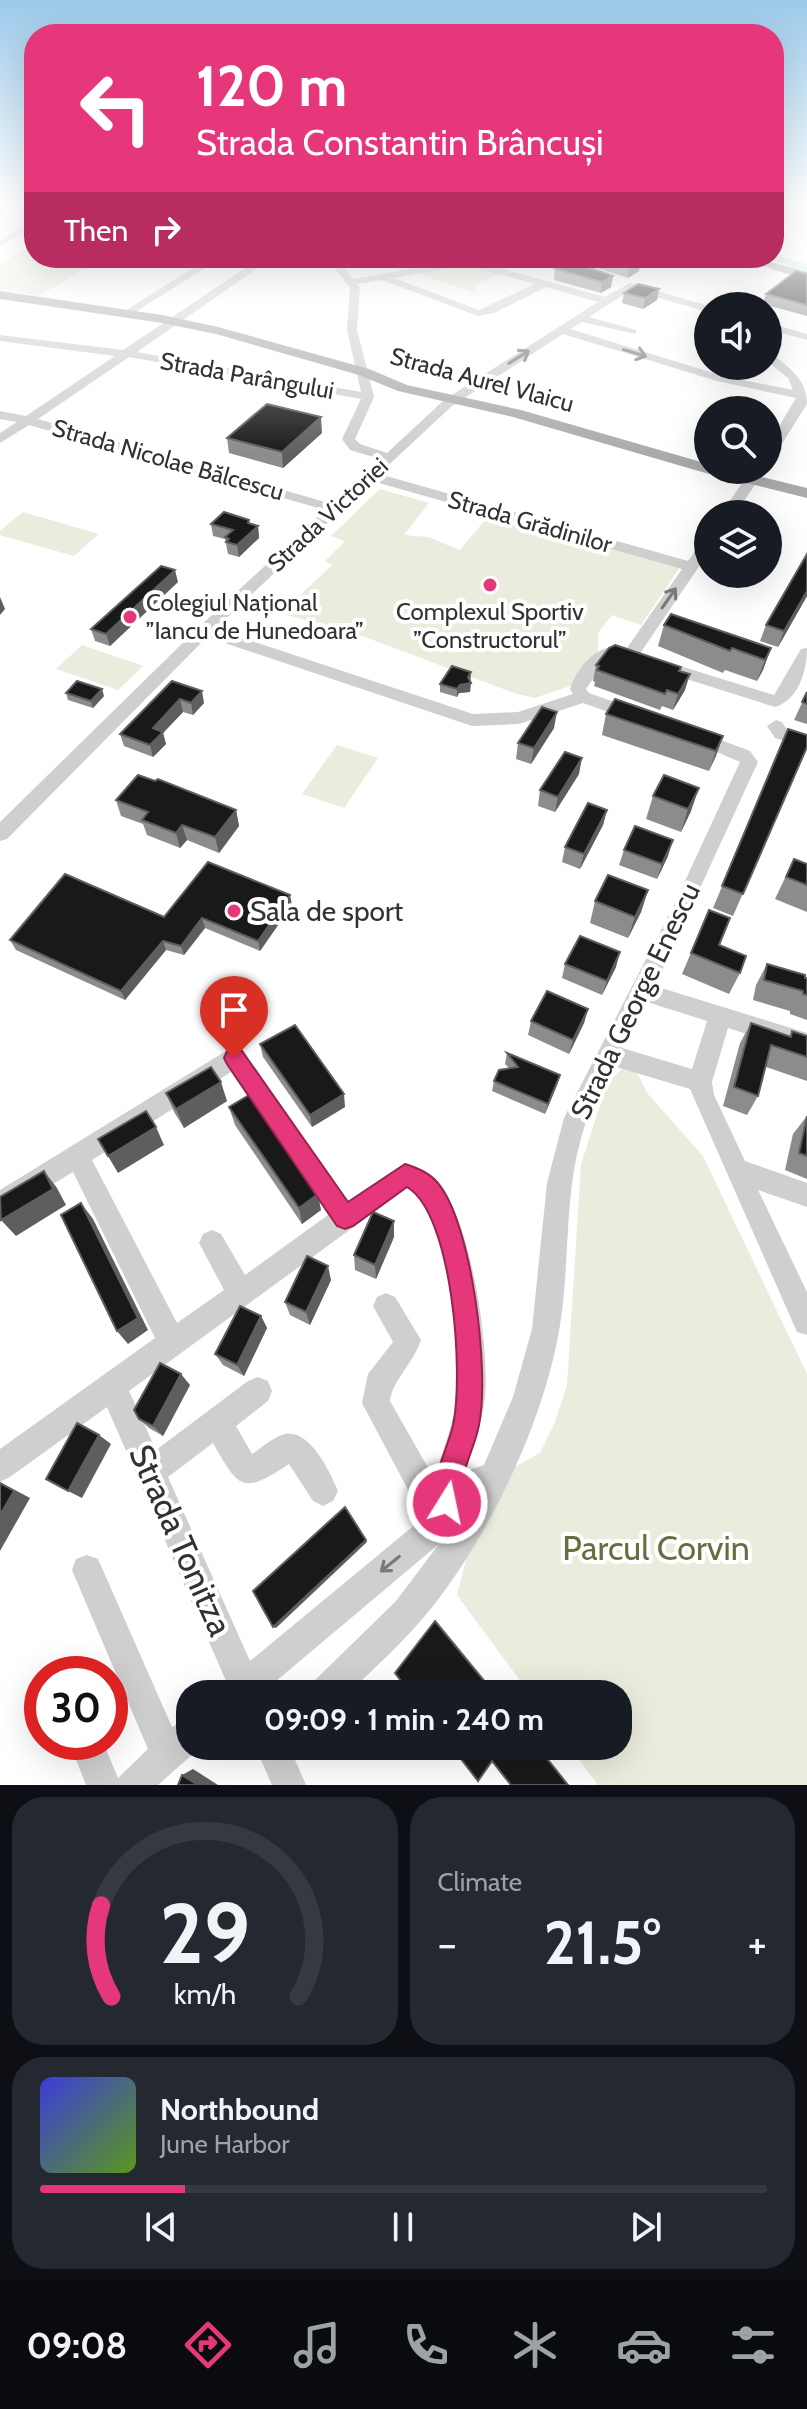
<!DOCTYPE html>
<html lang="en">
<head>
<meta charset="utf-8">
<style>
	body { margin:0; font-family:Cabin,sans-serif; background:#242831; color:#f1f3f6; height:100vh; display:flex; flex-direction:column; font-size:30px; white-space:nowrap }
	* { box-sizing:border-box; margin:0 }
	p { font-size:26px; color:#9ea1a6 }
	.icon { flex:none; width:44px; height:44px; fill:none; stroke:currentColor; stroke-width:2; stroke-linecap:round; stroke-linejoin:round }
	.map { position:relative; height:1785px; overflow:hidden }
	.panel { display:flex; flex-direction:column; gap:12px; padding:12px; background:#0d0f14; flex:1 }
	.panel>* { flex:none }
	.guide { position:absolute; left:24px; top:24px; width:760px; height:244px; border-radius:32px; box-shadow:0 8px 32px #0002; background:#e6377a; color:#fff; overflow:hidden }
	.fabs { position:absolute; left:694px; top:292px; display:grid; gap:16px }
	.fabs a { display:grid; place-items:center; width:88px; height:88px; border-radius:50%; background:#171b24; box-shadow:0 8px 32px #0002; font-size:40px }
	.speed { position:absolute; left:24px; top:1656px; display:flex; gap:16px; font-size:40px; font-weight:700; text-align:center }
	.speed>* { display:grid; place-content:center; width:104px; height:104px; border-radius:50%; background:#171b24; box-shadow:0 8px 32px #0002; line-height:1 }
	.speed .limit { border:12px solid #d22; background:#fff; color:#111 }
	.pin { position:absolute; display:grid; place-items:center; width:68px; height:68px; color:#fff; margin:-82px -34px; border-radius:50% 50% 50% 0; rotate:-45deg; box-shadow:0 0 8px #0007 }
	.pin .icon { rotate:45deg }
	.me { position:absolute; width:88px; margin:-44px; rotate:10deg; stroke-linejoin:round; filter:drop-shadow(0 0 6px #0008) }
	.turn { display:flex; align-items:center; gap:28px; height:168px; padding:0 40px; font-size:36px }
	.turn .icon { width:104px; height:104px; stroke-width:2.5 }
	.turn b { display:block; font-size:56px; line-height:68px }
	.then { display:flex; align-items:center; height:76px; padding:0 40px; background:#0003; gap:16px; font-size:30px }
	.big { font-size:60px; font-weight:700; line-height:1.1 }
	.panel .tile { flex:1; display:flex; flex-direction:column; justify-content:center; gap:12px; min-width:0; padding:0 28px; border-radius:32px; background:#242831 }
	.panel .dial { align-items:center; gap:0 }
	.dial svg { height:208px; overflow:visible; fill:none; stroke:#363941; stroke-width:7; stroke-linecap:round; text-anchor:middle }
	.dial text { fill:#f1f3f6; stroke:none }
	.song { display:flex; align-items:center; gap:24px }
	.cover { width:96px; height:96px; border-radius:12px; background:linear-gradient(135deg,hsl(240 70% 55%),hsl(90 70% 35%)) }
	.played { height:8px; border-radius:4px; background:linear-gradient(90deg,#e6377a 20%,#363941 20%) }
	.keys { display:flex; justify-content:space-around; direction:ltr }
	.heat { display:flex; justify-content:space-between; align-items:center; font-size:44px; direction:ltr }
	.panel .tiles { flex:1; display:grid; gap:12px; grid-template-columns:1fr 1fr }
	.tile:last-child { grid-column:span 2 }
	.trip { position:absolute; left:176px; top:1680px; width:456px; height:80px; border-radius:32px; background:#171b24; box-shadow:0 8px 32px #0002; font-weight:700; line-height:80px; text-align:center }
	.tabs { display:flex; height:128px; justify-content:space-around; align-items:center; background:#090b0e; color:#9ea1a6 }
	.tabs .icon { width:56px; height:56px }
	.tabs .on { color:#e6377a }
	.tabs b { font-size:36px; color:#f1f3f6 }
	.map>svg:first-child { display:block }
	.green { fill:#eaecde }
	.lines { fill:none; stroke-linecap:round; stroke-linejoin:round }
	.river { fill:#cbe9ec; fill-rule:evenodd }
	.minor { fill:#cfcfcf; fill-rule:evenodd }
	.major { fill:#aaa; fill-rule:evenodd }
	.wall { fill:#8c8c8c }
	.shaded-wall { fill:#5e5e5e }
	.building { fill:#191919; stroke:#5e5e5e; stroke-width:2 }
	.oneway { stroke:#797979 }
	.route { fill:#e6377a; stroke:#96244f; stroke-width:2 }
	.poi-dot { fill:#e6377a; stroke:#fff; stroke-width:3 }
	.labels { text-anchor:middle; stroke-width:8; stroke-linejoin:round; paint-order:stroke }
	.far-street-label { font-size:24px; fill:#323232; stroke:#fff }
	.far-poi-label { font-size:24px; fill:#323232; stroke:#fff; text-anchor:start }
	.poi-label { font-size:28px; fill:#323232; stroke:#fff; text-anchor:start }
	.street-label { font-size:28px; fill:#323232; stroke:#fff }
	.near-street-label { font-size:34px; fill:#323232; stroke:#fff }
	.near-park-label { font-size:34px; fill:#646f3e; stroke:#fff }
</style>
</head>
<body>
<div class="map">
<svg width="807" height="1785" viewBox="0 0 807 1785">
	<rect width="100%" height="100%" fill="#fff"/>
	<g class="green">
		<path d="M34 243V258H102L39 296 0 289V265Z"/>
		<path d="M459 263 501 273 474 285 477 294 411 271Z"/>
		<path d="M380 489 429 503 404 535 428 537 460 550 491 513 680 567 641 625 612 615 598 633V652L573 685 535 698 517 694 365 637 277 612 285 604 290 605 332 565 325 561 345 541 331 536Z"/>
		<path d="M23 512 99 534 74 556 0 535V531Z"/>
		<path d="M82 645 143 666 118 690 56 669Z"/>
		<path d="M337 745 378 758 344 808 302 794Z"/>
		<path d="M630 1060 648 1094 703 1156 807 1374V1785H598L569 1746H618V1694H530L457 1595 470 1545 511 1469 540 1453 555 1422 567 1385 581 1164 607 1084Z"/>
	</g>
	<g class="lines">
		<path class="river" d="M774 255 807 264V272L765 258H774Z"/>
		<g class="minor">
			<path d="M10 205 0 214 1 205Z"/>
			<path d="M34 219V226L0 247V240Z"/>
			<path d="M209 258H221L129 316 120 314Z"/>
			<path d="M260 258H272L137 352 361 392 347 330 350 288 331 263 333 258H343L341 263 353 279 466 259 605 297 630 283 709 306 708 312 631 290 589 317 636 330V334L582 322 570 329 723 376 793 390 788 378 768 362V353L772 354C790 368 807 380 807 404L773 458 768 459V445L796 398 717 381 563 334 452 406 379 474 688 561 703 540 708 539V553L637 658 608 657 586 689 589 693 643 712 646 716 643 720H631L583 703 519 724 472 726 207 637 7 839 0 841V822L198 628 325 510 29 425 0 443V433L17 422 0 419V411L26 416 115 356 0 341V335L123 350ZM466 265 535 284 479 310 394 278ZM382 280 478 316 494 313 546 287 598 302 444 400 387 453 360 444 355 439 374 397 357 330 360 288 357 284ZM129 357 361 399 342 439 350 450 380 459 332 504 38 419ZM372 481 682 569 627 648C600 640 578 665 570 689L573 694 518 712 473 714 215 629Z"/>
			<path d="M550 258H563L594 274 585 276Z"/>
			<path d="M768 323 807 334V340L768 329Z"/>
			<path d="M751 470H765L735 514H721Z"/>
			<path d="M807 648C807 670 799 700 775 707L658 670 656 666 664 661 774 695 801 649Z"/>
			<path d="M776 720 782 722 787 730 807 736V748L775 738 767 726Z"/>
			<path d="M697 731 750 751 758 762 655 986 807 1033V1053L728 1028 712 1082 714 1095 745 1161 807 1183V1207L758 1190 807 1292V1335L797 1332 690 1089 613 1066C600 1089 588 1112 581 1138 564 1199 570 1263 560 1325 545 1420 489 1537 429 1611 405 1641 375 1667 348 1694H309L313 1682 396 1601 439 1544 263 1692 264 1694H219L226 1681 107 1407 10 1477 0 1482V1449L155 1338 73 1172 0 1216V1190L226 1051 234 1048 242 1051 348 1201 405 1163C417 1167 428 1172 437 1181 471 1218 490 1348 485 1398 482 1425 470 1449 465 1475L472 1469 484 1465 513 1397 532 1329 547 1183 564 1118 673 907 740 762 691 741 688 737ZM647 1002 707 1021 692 1069 622 1048ZM231 1072 328 1215 245 1275 221 1234 212 1230 203 1234 199 1243 224 1290 177 1323 92 1160ZM407 1188C451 1217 462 1347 457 1397 454 1425 441 1452 435 1480L390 1401C392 1381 413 1364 421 1340L395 1297 386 1293 377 1297 373 1306 393 1342 368 1374 362 1403 423 1518 250 1661 168 1477 213 1443C239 1489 242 1495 289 1464L313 1501 323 1506 333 1501 338 1491C330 1472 310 1429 285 1434 273 1437 262 1448 252 1454L236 1426 268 1401 272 1391 268 1381 258 1377 248 1381 156 1450 129 1391Z"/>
			<path d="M87 1555 98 1559 172 1727 190 1717V1746H202L158 1785H86L69 1742H103L118 1778 148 1749 72 1570 76 1559Z"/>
			<path d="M255 1746H289L306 1785H272Z"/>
		</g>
		<g class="major">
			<path d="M738 258H757L807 272V280Z"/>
			<path d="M0 291 162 315 218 327 369 369 407 385 521 410 708 464V470H733L807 488V498L702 472 513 417 398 391 359 375 216 334 162 323 0 299Z"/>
		</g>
	</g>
	<g class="wall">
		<path d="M599 258H615L639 271 628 278 597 268Z"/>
		<path d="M555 269 613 276 611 287 601 293 554 280Z"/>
		<path d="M807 274V316L763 304 766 294Z"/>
		<path d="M624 293 657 300 643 309 622 303Z"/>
		<path d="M322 433 283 468 229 453 227 438Z"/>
		<path d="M249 523 258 526 259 538 239 557 228 554 225 539 213 536 211 524Z"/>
		<path d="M178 582 110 646 95 641 91 629Z"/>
		<path d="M807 596 778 647 760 641 766 625Z"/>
		<path d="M664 625 771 648 763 670 757 681 725 670 723 673 658 646Z"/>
		<path d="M596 665 681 667 680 671 685 690 673 710 662 706 660 710 594 686 595 682 593 681Z"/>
		<path d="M471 672 470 692 459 693 457 697 440 692V684Z"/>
		<path d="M172 681 204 703 193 715 183 712 163 733 166 744 153 757 124 746 120 734Z"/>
		<path d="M807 692V724L794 720Z"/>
		<path d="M66 693 104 696 93 708 68 700Z"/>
		<path d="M606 714 723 736 709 771 602 735Z"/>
		<path d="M554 728 531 764 516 759 518 743Z"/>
		<path d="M788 729 807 747 733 916 713 908Z"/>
		<path d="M579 774 555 812 538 806 540 790Z"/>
		<path d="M664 775 691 811 681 832 646 819 653 796Z"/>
		<path d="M116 800 236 810 239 826 219 853 187 840 180 848 147 835 143 824 121 816Z"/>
		<path d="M607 810 603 825 580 869 562 862 565 847Z"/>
		<path d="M624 850 668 856 657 879 619 865Z"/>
		<path d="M794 859 807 864V912L775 899Z"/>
		<path d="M648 890 641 912 628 938 590 923 595 901Z"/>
		<path d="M292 905 260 951 205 928 184 955 166 950 125 1000 16 950 10 940 164 917Z"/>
		<path d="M709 910 719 945 740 973 729 994 682 974Z"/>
		<path d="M565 964 616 967 602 995 562 978Z"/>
		<path d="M767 964 807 978V1020L790 1014V1011L753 1000 756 985Z"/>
		<path d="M588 1009 584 1023 569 1054 528 1035 531 1021Z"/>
		<path d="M751 1023 789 1037 792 1031 807 1036V1081L766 1067 758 1096 747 1115 723 1106 740 1043Z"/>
		<path d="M260 1044 345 1107 312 1127 263 1057Z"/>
		<path d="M507 1053 560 1075 557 1085 545 1114 492 1091 494 1081 509 1068 505 1064Z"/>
		<path d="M166 1093 227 1101 184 1128 174 1112Z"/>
		<path d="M229 1107 321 1210 302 1224 235 1125Z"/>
		<path d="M807 1116V1179L785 1170 793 1134Z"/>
		<path d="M394 1237 376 1279 355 1270 354 1255Z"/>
		<path d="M331 1280 310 1325 290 1315 285 1302Z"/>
		<path d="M261 1316 267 1328 244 1376 223 1365 215 1354Z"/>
		<path d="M190 1385 163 1436 149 1428 139 1419Z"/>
	</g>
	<g class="shaded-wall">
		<path d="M641 261 639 271 628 278 629 267Z"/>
		<path d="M613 276 611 287 601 293 602 282Z"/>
		<path d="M659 289 657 300 643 309 645 298Z"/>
		<path d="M321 417 322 433 283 468 282 452Z"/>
		<path d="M249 520 251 532 258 526 259 538 239 557 237 545Z"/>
		<path d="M175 570 178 582 110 646 106 634Z"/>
		<path d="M807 591V596L778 647 784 631Z"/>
		<path d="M0 597 5 609 0 615Z"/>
		<path d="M771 648 763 670 757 681 765 660Z"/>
		<path d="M471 672 470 680 468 684 471 683 470 692 459 693 457 697V689Z"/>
		<path d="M690 674 685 690 673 710 678 694Z"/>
		<path d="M102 689 104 696 93 708 91 701Z"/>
		<path d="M202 691 204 703 193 715 191 703Z"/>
		<path d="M180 699 183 712 163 733 166 744 153 757 150 745 153 728Z"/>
		<path d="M557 712 554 728 531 764 534 748Z"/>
		<path d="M723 736 716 756 709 771 716 751Z"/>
		<path d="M582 758 579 774 555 812 558 797Z"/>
		<path d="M699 788 691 811 681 832 688 809Z"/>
		<path d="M236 810 239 826 219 853 215 837Z"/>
		<path d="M607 810 603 825 580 869 584 854Z"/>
		<path d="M182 825 187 840 180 848 176 833Z"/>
		<path d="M673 840 668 856 657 879 662 864Z"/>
		<path d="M648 890 641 912 628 938 635 917Z"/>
		<path d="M290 895 292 905 260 951 258 941Z"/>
		<path d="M202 918 205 928 184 955 181 946Z"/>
		<path d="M163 941 166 950 125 1000 121 991Z"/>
		<path d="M620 952 616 967 602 995 607 981Z"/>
		<path d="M588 1009 584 1023 569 1054 573 1040Z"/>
		<path d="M560 1075 557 1085 545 1114 548 1104Z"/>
		<path d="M221 1082 227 1101 184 1128 176 1109Z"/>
		<path d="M344 1094 345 1107 312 1127 310 1115Z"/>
		<path d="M156 1127 164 1145 118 1173 108 1156Z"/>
		<path d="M44 1171 57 1188 66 1205 16 1236 1 1220Z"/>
		<path d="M318 1194 321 1210 302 1224 299 1208Z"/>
		<path d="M81 1203 93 1219 148 1330 128 1344 117 1331Z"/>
		<path d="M394 1221V1237L376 1279 375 1265Z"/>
		<path d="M328 1266 331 1280 310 1325 306 1312Z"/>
		<path d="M261 1316 267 1328 244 1376 237 1365Z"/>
		<path d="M181 1374 190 1385 163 1436 153 1426Z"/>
		<path d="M99 1435 111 1444 82 1498 68 1491Z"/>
		<path d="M0 1482 30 1498 0 1551Z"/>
		<path d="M366 1540 367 1542 276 1628 273 1627Z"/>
		<path d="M193 1769 218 1785H198L182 1775Z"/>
	</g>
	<g class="building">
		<path d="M599 258H615L636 263 641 261 629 267Z"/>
		<path d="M571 261 613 276 602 282 555 269Z"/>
		<path d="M796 271 807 274V305L766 294Z"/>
		<path d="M638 284 659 289 645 298 624 293Z"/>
		<path d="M267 404 321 417 282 452 227 438Z"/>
		<path d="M224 512 249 520 248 523 258 526 237 545 226 542 229 539 225 537 233 530 211 524Z"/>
		<path d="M807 554V591L784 631 766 625Z"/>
		<path d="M161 566 175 570 106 634 91 629Z"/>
		<path d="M671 614 771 648 765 660 732 648 730 651 664 625Z"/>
		<path d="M615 645 681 667 679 671 690 674 678 694 667 690 665 694 597 670 599 666 596 665 609 648Z"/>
		<path d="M452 666 471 672 468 677 471 683 460 685 457 689 440 684Z"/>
		<path d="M77 681 102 689 91 701 66 693Z"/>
		<path d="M172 681 202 691 191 703 180 699 153 728 163 732 150 745 120 734Z"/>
		<path d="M807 692V704L802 702Z"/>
		<path d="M615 699 723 736 716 751 606 714Z"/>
		<path d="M542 707 557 712 534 748 518 743Z"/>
		<path d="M788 729 807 735V747L743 894 722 886Z"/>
		<path d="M565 752 582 758 558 797 540 790Z"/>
		<path d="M138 775 155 781 158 779 236 810 215 837 182 825 176 833 142 820 148 812 116 800Z"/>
		<path d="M664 775 699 788 688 809 653 796Z"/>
		<path d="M588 803 607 810 584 854 565 847Z"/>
		<path d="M635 826 673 840 662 864 624 850Z"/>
		<path d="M794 859 807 864V885L786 877Z"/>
		<path d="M208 862 290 895 258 941 202 918 181 946 163 941 121 991 10 940 65 874 164 917Z"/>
		<path d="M608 875 648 890 635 917 595 901Z"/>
		<path d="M709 910 730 918 719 945 746 956 740 973 691 953Z"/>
		<path d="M580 936 620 952 607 981 565 964Z"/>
		<path d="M767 964 805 975V978H807V995L803 994V991L764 980Z"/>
		<path d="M547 991 588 1009 573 1040 531 1021Z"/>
		<path d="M751 1023 791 1037 792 1031 807 1036V1057L771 1045 758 1096 734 1087Z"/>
		<path d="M295 1025 344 1094 310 1115 260 1044Z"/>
		<path d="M507 1053 560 1075 548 1104 494 1081 499 1070 518 1067Z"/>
		<path d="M211 1067 221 1082 176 1109 166 1093Z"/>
		<path d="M249 1095 318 1194 299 1208 229 1107Z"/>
		<path d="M146 1111 156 1127 108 1156 98 1139Z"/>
		<path d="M807 1116V1156L799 1153Z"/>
		<path d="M44 1171 53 1189 1 1220 0 1197Z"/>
		<path d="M81 1203 138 1318 117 1331 61 1215Z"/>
		<path d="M373 1212 394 1221 375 1265 354 1255Z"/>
		<path d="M307 1256 328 1266 306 1312 285 1302Z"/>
		<path d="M240 1306 261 1316 237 1365 215 1354Z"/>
		<path d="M160 1363 181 1374 153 1426 139 1419 134 1410Z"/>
		<path d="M77 1423 99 1435 68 1491 46 1479Z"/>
		<path d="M0 1483 14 1491 0 1515Z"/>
		<path d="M345 1507 366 1540 273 1627 253 1591Z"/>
		<path d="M435 1621 495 1694H411L395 1673Z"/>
		<path d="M451 1746H537L568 1785H511L492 1761 478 1781Z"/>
		<path d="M182 1775 198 1785H178Z"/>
	</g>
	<defs><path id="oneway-shaft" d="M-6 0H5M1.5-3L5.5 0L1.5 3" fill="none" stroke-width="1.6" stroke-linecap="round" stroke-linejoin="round" transform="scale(2)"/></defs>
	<g class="oneway">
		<use href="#oneway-shaft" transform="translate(635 353) rotate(17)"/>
		<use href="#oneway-shaft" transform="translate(519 357) rotate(-32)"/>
		<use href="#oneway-shaft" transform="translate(669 598) rotate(-55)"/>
		<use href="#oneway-shaft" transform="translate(390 1564) rotate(141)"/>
	</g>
	<linearGradient id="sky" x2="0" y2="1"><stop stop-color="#9cc9ea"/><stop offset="0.45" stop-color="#fff"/><stop offset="1" stop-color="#fff" stop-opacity="0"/></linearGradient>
	<rect width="807" height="455" fill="url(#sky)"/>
	<path class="route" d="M234 1049 242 1051 348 1202 405 1164C417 1168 428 1172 437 1182 472 1222 490 1372 479 1425 476 1442 467 1459 463 1477 460 1490 462 1501 457 1513L447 1517 438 1513C426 1484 447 1453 453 1425 464 1375 453 1214 407 1187L353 1226 345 1229 337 1226 227 1064 224 1058 227 1051Z"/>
	<g class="poi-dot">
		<circle cx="490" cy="585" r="8"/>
		<circle cx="130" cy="617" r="8"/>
		<circle cx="234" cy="911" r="8"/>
	</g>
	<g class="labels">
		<g class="far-street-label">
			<text transform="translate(247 376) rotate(10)" y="8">Strada Parângului</text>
			<text transform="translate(482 380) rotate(15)" y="8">Strada Aurel Vlaicu</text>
			<text transform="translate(168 460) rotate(16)" y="8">Strada Nicolae Bălcescu</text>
			<text transform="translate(328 515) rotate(-43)" y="8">Strada Victoriei</text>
			<text transform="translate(530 522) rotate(16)" y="8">Strada Grădinilor</text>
		</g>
		<g class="far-poi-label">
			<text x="146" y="611">Colegiul Național<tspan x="146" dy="28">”Iancu de Hunedoara”</tspan></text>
			<text x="490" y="620" text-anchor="middle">Complexul Sportiv<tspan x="490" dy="28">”Constructorul”</tspan></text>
		</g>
		<g class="poi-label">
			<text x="250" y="921">Sala de sport</text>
		</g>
		<g class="street-label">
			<text transform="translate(635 1001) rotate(-64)" y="10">Strada George Enescu</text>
		</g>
		<g class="near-street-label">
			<text transform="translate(181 1540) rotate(66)" y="12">Strada Tonitza</text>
		</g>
		<g class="near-park-label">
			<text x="656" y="1560">Parcul Corvin</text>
		</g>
	</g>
</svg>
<div class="fabs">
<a><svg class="icon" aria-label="sound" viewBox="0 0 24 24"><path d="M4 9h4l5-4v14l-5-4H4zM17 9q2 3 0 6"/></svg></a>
<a><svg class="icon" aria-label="search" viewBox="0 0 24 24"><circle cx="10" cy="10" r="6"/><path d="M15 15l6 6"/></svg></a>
<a><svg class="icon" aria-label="layers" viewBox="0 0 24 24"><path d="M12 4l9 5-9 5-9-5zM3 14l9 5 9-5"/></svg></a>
</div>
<div class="speed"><div class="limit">30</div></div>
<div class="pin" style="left:234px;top:1058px;background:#d93025"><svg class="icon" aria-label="arrive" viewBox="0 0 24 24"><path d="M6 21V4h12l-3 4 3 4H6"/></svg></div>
<svg class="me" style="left:447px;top:1503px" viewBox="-20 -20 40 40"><circle r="17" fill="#e6377a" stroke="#fff" stroke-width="3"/><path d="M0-11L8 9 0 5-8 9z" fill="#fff"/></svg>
<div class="trip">09:09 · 1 min · 240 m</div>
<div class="guide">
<div class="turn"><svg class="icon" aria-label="left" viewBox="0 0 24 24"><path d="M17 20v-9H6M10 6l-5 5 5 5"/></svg><div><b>120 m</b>Strada Constantin Brâncuși</div></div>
<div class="then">Then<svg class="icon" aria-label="right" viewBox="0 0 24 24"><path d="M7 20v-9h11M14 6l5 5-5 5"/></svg></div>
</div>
</div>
<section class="panel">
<div class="tiles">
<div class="tile dial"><svg viewBox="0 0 100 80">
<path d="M14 69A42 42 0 1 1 86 69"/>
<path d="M14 69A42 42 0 0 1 10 34" stroke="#e6377a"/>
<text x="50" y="56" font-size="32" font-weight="700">29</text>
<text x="50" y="72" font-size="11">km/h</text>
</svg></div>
<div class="tile"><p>Climate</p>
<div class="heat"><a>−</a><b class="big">21.5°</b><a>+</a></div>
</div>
<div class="tile">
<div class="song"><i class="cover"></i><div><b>Northbound</b><p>June Harbor</p></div></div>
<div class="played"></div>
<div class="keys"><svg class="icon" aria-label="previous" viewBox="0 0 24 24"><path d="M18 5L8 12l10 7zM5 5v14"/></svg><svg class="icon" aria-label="pause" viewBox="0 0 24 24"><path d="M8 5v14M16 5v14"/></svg><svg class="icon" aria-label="next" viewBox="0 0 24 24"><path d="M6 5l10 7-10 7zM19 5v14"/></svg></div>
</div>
</div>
</section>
<nav class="tabs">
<b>09:08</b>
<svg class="icon on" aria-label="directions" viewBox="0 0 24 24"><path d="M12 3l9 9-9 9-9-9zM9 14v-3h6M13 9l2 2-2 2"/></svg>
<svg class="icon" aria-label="music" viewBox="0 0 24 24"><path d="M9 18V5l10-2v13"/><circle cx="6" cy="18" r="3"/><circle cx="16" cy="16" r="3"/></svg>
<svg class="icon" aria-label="phone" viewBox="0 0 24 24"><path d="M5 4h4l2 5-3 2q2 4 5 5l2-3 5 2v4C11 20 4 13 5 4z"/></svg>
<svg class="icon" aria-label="climate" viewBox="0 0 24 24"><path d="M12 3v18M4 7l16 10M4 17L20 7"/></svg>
<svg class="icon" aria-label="car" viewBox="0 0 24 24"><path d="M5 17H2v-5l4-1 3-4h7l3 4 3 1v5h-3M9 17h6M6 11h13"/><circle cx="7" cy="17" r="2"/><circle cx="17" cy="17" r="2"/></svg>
<svg class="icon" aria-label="filters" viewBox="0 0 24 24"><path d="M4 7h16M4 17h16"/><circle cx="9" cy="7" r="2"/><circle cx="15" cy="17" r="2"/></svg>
</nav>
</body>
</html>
